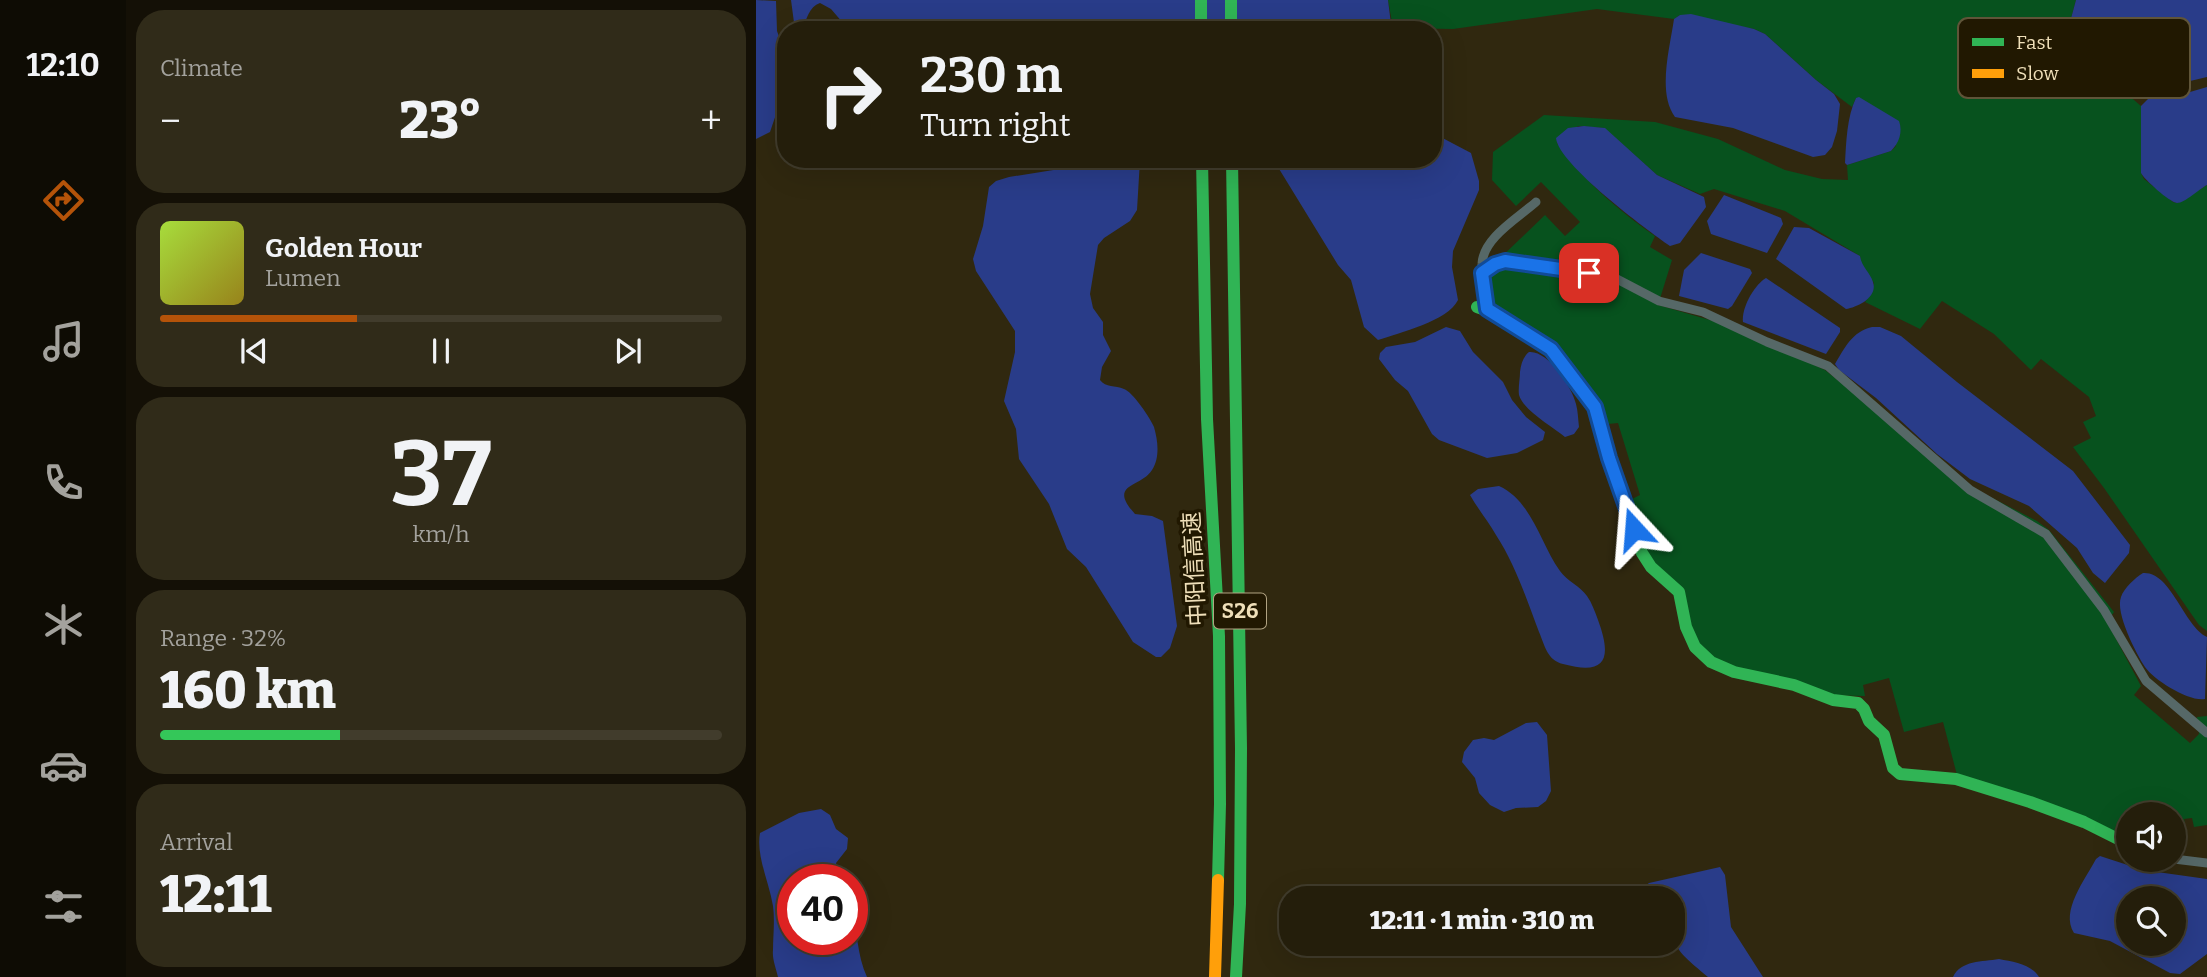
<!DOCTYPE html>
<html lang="en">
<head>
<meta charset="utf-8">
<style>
	body { margin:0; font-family:Bitter,"Noto Sans SC",serif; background:#302b19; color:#f1f3f6; height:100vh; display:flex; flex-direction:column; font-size:26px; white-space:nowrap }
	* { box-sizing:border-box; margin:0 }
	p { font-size:23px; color:#a3a29d }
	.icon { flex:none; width:38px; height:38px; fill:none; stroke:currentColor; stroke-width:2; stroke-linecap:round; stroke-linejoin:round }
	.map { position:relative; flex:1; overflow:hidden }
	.side { display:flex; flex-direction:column; gap:10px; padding:10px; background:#141006; width:630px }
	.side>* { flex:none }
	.banner { position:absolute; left:21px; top:21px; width:665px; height:147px; border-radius:28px; box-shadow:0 7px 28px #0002,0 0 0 2px #413c2c; background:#241e0b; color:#f1f3f6; overflow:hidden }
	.fabs { position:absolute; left:1360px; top:802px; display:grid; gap:14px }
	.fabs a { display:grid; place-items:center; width:70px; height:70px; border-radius:50%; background:#241e0b; box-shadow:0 7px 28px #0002,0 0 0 2px #413c2c; font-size:35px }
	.speed { position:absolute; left:21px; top:864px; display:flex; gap:14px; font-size:35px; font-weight:700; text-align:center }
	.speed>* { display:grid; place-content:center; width:91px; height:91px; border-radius:50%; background:#241e0b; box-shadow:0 7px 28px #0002,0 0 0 2px #413c2c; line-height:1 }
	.speed .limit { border:10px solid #d22; background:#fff; color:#111 }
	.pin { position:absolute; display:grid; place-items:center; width:60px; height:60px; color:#fff; margin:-30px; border-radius:14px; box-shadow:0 4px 10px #0006 }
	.me { position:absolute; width:77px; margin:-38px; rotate:341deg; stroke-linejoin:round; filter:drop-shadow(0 0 5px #0008) }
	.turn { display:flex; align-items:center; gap:24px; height:147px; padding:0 28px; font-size:32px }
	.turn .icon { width:91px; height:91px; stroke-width:2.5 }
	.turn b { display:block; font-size:49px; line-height:60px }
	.big { font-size:52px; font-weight:800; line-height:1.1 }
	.side .widget { flex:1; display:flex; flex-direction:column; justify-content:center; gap:10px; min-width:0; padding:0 24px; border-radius:28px; background:#302b19 }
	.side .dial { align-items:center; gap:0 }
	.dial b { font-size:91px; line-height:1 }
	.song { display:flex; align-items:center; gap:21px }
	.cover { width:84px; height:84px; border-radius:10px; background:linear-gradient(135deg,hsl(80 70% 55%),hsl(50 70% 35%)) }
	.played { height:7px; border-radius:4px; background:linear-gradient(90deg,#b45309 35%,#413c2c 35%) }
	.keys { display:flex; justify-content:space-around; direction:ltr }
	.heat { display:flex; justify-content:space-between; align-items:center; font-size:38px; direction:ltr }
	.charge { height:10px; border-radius:5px; background:linear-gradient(90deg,#34c759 32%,#413c2c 0) }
	.trip { position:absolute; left:523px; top:886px; width:406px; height:70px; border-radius:28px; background:#241e0b; box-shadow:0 7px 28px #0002,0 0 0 2px #413c2c; font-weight:800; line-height:70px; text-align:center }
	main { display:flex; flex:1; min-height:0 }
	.tab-bar { display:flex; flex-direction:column; width:126px; justify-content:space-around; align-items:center; background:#0e0c04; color:#a3a29d }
	.tab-bar .icon { width:49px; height:49px }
	.tab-bar .current { color:#b45309 }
	.tab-bar b { font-size:32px; color:#f1f3f6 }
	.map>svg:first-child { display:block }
	.green { fill:#07521e }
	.water { fill:#293c89; fill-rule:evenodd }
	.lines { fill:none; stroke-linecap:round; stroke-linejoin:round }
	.street { stroke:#566867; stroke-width:9 }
	.fast { stroke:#30b455; stroke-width:12 }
	.slow { stroke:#ff9f0a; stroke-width:12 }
	.route-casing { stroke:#114b97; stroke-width:18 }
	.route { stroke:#1a73e8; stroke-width:12 }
	.labels { text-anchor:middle; stroke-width:7; stroke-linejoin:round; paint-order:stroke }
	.shield { fill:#211801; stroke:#b1a382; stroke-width:2 }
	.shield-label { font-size:21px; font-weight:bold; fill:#efdfb9 }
	.street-label { font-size:23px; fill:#efdfb9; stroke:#211801 }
	.key { fill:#211801; stroke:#5f5438; stroke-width:2 }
	.key-label { font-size:19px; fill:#efdfb9 }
</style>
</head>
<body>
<main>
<nav class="tab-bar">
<b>12:10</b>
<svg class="icon current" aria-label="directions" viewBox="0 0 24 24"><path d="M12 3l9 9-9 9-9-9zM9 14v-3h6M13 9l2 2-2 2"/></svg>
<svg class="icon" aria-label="music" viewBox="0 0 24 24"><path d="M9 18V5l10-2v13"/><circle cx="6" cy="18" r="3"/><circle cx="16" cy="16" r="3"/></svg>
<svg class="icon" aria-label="phone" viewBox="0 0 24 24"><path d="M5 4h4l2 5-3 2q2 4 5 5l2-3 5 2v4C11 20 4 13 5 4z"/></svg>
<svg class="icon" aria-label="climate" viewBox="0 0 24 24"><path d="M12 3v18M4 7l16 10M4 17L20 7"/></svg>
<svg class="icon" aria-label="car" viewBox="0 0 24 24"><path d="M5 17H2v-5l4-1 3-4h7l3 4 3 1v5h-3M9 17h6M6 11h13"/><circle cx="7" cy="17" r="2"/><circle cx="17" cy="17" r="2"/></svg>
<svg class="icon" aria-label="filters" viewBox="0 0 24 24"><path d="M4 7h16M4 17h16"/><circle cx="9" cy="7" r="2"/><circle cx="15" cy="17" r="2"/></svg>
</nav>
<section class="side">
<div class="widget"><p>Climate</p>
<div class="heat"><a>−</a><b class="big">23°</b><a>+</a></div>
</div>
<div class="widget">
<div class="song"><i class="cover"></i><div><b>Golden Hour</b><p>Lumen</p></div></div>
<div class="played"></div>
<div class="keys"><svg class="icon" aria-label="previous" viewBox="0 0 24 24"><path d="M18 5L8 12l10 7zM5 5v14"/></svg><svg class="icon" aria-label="pause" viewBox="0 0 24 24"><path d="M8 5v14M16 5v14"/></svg><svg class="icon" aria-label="next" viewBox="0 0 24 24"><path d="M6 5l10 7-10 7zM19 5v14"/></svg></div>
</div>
<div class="widget dial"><b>37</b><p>km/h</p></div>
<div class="widget"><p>Range · 32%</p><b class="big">160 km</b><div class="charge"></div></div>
<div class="widget"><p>Arrival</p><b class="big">12:11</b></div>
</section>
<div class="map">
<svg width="1451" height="977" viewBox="0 0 1451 977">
	<rect width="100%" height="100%" fill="#30280f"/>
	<path class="green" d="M632 0H1320L1307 48 1298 68 1371 94 1385 106V173L1388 179 1417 202 1421 203 1451 185V631L1443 625 1348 488 1317 447 1335 438 1327 422 1340 416 1333 397 1285 359 1275 370 1238 334 1186 301 1164 329 1109 302 1114 295 1118 283 1105 265 1104 256 1029 211 958 189 944 194 901 175 848 128 822 126 801 143C826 179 863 211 899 236L894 247 916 260 902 305 971 325 1069 370 1215 487 1281 521 1293 530 1358 612 1351 622 1385 686 1378 695 1434 743 1443 734 1441 717 1451 716V825L1438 827 1436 818 1428 819 1430 829 1418 831V814H1372V840L1201 775 1187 722 1148 732 1133 678 1107 685 1109 696 1068 695 994 673 962 661 945 648 906 573 889 548 872 501 884 495 862 423 852 424 849 413 802 348 735 301 730 275 740 262 789 215 809 236 824 222 785 182 760 206 736 180 737 152 788 115 899 122 962 139 1029 170 1066 179 1092 180 1091 165 1135 151 1140 146 1100 98 1096 107 1060 80 1009 34 998 29 924 15 918 19 841 9 697 29 637 28Z"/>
	<g class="water">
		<path d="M0 0 20 1 21 31 30 56V85L14 132 0 139Z"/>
		<path d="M35 0H632L635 24 638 30H93L75 9 64 3C53 7 50 19 47 30H39Z"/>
		<path d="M1320 0H1451V77L1392 91C1383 87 1380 78 1372 72 1355 59 1333 60 1313 57L1307 48Z"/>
		<path d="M935 14 998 29 1009 34 1060 80 1078 94 1084 104 1081 131 1076 147 1069 155 1057 157 977 128 919 117C901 93 914 47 918 19L924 15Z"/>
		<path d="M1451 87V185C1443 189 1429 203 1421 203 1413 202 1388 179 1385 173V106L1393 98 1417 97Z"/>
		<path d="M1103 97 1143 121C1147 132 1143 143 1135 151L1091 165 1089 163C1090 143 1091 116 1100 98Z"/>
		<path d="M828 126 849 128 901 175 948 197 950 207 924 243 914 246C891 230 802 164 800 138L812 128Z"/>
		<path d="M677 133 715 153 723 181V190L697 251 696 267 702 300C692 321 643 333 622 340L608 327 595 280 582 265 517 159H677Z"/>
		<path d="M366 159 384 160 381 210 374 221 348 238 342 245 334 294 337 308 347 322V335L355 351 346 367 344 380C350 388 359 385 368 389 376 391 395 419 398 427 402 441 404 458 396 470 385 488 351 483 379 514L396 516 407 521 421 626 414 648 405 657H400L377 642 330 567 311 549 293 504 263 459 260 429 248 401 259 352V331L220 271 217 259 227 226 233 187 240 181 253 177Z"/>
		<path d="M968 195 1025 218 1027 224 1011 253 955 234 951 221Z"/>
		<path d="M1038 227 1053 228 1104 256C1106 268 1114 272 1117 282 1122 297 1102 307 1090 309L1020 259Z"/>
		<path d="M945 253 994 269 996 273 976 306 972 309 923 296 928 270Z"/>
		<path d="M1010 278 1084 328V332L1070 354 987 322C985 308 999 284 1010 278Z"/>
		<path d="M690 327 704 331 717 352 747 382 756 400 770 417 789 432 787 440 761 453 731 458 683 440 676 434 652 391 639 380 623 359 624 353 630 347 659 342Z"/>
		<path d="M1116 327H1124L1145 336 1201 382 1317 471 1374 545 1373 553 1349 583 1337 573 1321 548 1273 506 1214 479 1181 454 1120 398 1083 370 1079 364C1089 347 1096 332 1116 327Z"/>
		<path d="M773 352C792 350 816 387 820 404 822 411 822 419 823 427L818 434 809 437C797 427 767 410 763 395 762 388 764 379 764 372 765 364 767 357 773 352Z"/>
		<path d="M743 486C776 501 784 543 804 571 811 581 824 586 831 596 836 603 839 612 842 620 856 658 851 676 807 664 791 660 789 646 783 632 771 600 759 564 740 535 732 521 722 509 714 495L722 489Z"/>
		<path d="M1387 573C1415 571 1427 625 1451 637L1449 699C1433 702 1398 680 1389 667 1380 653 1359 613 1365 597 1368 588 1379 578 1387 573Z"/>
		<path d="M781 722 791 735 795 791 790 801 782 807 760 808 748 812 734 805 723 793 719 778 706 762 708 752 717 740 728 738 738 740 770 723Z"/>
		<path d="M65 809 74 815 80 829 92 838 91 849 80 863 86 880H37V940H96V906C101 929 101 956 111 977H22C20 968 16 959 17 950 17 936 19 921 17 906 13 882 0 856 4 833L43 813Z"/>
		<path d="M1344 856 1387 870 1451 879V954L1424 974 1414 973 1354 941 1318 933C1304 911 1329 880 1340 859ZM1372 898H1418V943H1372Z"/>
		<path d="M964 867 969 875 975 927 1007 977H952C913 944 917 948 917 898H889L888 887 893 883Z"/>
		<path d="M1243 959C1258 962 1275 964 1283 977H1197C1205 960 1226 962 1243 959Z"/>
	</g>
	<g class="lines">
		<g class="street">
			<path d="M726 273 739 264 749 261 859 278 903 301 947 312 1011 342 1072 366 1214 490 1290 534 1348 610 1390 681 1451 733"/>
			<path d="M731 309C729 294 725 279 726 264 727 238 762 218 780 202"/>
			<path d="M1418 859 1451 863"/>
		</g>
		<g class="fast">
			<path d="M445 0V30"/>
			<path d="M475 0V30"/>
			<path d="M446 159 451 419 463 636 464 804 462 880"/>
			<path d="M476 159 485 748 484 904 480 977"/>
			<path d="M721 307 741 314 795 349 840 407 853 458 886 553 895 567 923 592 930 627 939 647 955 662 978 672 1038 685 1077 700 1102 703 1108 709 1113 721 1128 735 1137 768 1144 774 1200 779 1274 802 1328 822 1372 844"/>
		</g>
		<path class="slow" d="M459 977 462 880"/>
	</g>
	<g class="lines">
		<defs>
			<path id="route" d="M833 273 749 261 739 264 726 273 731 309 795 349 839 407 853 458 878 529"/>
		</defs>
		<use href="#route" class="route-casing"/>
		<use href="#route" class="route"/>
	</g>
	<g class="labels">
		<rect class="shield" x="458" y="593.5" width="52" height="35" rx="5"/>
		<g class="shield-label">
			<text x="484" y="618">S26</text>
		</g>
		<g class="street-label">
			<text transform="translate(438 569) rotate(-93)" y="8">中阳信高速</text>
		</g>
	</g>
	<rect x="1202" y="18" width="232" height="80" rx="10" class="key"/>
	<rect x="1216" y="38" width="32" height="8" fill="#30b455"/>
	<rect x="1216" y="69" width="32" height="9" fill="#ff9f0a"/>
	<g class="key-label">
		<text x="1260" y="49">Fast</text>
		<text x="1260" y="80">Slow</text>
	</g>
</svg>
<div class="fabs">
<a><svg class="icon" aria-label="sound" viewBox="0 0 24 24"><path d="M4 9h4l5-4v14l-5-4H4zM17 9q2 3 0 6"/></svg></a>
<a><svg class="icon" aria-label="search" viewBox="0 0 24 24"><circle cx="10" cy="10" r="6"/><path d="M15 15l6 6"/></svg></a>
</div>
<div class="speed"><div class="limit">40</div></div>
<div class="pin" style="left:833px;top:273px;background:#d93025"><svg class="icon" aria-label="arrive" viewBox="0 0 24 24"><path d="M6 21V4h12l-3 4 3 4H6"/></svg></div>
<svg class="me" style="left:878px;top:529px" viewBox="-20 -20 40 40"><path d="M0-17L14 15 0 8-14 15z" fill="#1a73e8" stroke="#fff" stroke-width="4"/></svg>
<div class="trip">12:11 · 1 min · 310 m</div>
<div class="banner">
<div class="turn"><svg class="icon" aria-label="right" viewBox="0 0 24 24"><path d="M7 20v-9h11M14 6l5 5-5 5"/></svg><div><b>230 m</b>Turn right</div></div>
</div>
</div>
</main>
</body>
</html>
